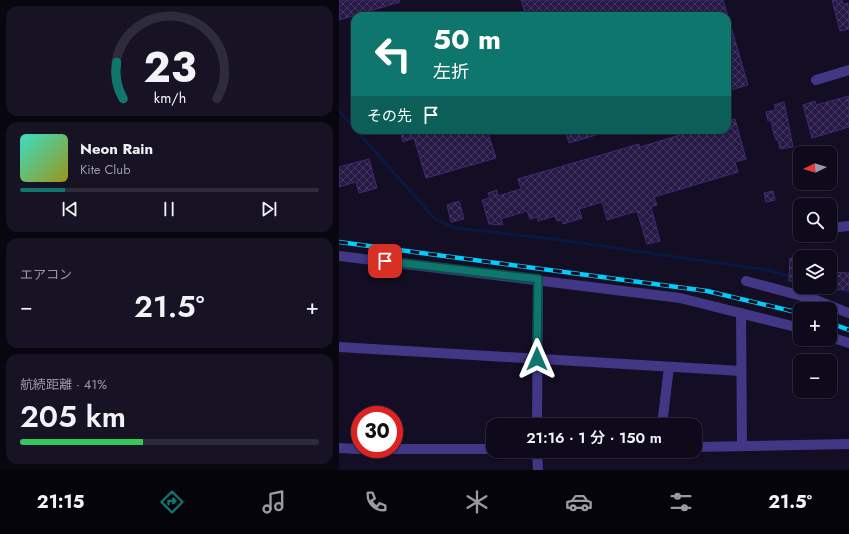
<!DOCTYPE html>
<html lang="ja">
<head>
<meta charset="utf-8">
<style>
	body { margin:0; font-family:Jost,"Noto Sans JP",sans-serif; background:#171324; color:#f1f3f6; height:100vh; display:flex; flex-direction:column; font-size:15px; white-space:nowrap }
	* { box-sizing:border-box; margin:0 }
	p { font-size:13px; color:#9b9aa3 }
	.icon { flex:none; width:22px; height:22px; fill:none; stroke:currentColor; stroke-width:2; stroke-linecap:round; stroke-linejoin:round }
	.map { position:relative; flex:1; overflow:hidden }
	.panel { display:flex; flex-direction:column; gap:6px; padding:6px; background:#08060f; width:339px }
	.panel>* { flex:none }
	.guide { position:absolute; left:12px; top:12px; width:380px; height:122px; border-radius:12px; box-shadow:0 1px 3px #0004,0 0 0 1px #2e2b3a; background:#0f766e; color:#fff; overflow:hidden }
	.needle { width:26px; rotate:265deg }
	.controls { position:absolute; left:454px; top:146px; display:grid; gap:8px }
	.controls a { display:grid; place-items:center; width:44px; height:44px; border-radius:8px; background:#0e0a1b; box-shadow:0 1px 3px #0004,0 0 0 1px #2e2b3a; font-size:20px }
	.speed { position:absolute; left:12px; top:406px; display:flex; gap:8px; font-size:20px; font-weight:700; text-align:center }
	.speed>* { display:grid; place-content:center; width:52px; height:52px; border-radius:50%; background:#0e0a1b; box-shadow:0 1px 3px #0004,0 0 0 1px #2e2b3a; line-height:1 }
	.speed .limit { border:6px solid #d22; background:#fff; color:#111 }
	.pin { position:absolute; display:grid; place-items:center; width:34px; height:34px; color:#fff; margin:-17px; border-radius:8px; box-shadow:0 2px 6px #0006 }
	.me { position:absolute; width:44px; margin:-22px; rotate:0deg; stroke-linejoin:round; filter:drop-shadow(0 0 3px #0008) }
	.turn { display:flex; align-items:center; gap:14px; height:84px; padding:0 16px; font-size:18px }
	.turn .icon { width:52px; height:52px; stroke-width:2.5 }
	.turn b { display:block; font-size:28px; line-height:34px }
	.then { display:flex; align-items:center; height:38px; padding:0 16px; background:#0003; gap:8px; font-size:15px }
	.big { font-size:30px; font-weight:600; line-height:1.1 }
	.panel .card { flex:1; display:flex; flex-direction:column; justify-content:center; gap:6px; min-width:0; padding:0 14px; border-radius:12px; background:#171324 }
	.panel .dial { align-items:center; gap:0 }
	.dial svg { height:104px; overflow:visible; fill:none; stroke:#2e2b3a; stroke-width:7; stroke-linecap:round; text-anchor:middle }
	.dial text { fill:#f1f3f6; stroke:none }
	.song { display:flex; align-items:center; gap:12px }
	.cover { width:48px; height:48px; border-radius:6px; background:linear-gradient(135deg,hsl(170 70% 55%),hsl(60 70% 35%)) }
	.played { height:4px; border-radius:2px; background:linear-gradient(90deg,#0f766e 15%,#2e2b3a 15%) }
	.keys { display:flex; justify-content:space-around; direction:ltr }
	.heat { display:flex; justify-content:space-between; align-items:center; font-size:22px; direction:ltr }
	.charge { height:6px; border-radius:3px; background:linear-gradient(90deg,#34c759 41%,#2e2b3a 0) }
	.trip { position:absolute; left:147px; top:418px; width:216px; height:40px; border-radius:12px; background:#0e0a1b; box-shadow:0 1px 3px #0004,0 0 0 1px #2e2b3a; font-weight:600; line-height:40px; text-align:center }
	.dock { display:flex; height:64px; justify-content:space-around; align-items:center; background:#06040b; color:#9b9aa3 }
	.dock .icon { width:28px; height:28px }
	.dock .active { color:#0f766e }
	.dock b { font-size:18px; color:#f1f3f6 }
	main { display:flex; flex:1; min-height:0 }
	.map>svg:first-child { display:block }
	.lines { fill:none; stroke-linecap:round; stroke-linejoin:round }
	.stream { stroke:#081943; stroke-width:3 }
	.building { fill:url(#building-cross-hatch); stroke:#3f2a73 }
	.minor { stroke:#413785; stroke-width:10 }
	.rail-casing { stroke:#00cdfc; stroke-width:4.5 }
	.rail { stroke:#130e24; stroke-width:3; stroke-dasharray:9; stroke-linecap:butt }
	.route-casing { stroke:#0a4d48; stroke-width:10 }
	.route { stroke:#0f766e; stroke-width:7 }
</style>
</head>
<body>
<main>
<section class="panel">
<div class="card dial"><svg viewBox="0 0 100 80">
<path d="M14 69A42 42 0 1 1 86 69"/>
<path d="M14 69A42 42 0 0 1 9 41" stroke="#0f766e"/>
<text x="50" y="56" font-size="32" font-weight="700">23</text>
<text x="50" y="72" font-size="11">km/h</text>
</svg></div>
<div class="card">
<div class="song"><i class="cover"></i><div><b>Neon Rain</b><p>Kite Club</p></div></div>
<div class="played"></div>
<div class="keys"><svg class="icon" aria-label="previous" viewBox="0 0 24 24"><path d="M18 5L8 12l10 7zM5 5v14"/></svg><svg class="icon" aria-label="pause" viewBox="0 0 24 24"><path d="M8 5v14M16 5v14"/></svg><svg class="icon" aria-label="next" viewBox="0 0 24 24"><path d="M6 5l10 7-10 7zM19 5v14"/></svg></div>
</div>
<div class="card"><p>エアコン</p>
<div class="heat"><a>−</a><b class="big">21.5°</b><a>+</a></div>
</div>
<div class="card"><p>航続距離 · 41%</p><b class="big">205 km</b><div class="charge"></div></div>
</section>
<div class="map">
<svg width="510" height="470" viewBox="0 0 510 470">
	<defs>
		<pattern id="building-cross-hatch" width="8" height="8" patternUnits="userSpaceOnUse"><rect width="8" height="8" fill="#261946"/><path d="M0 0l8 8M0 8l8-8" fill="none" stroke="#453962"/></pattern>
	</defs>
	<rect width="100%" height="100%" fill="#130e24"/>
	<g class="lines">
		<g class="stream">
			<path d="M0 111 16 129"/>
			<path d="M17 130 96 219 116 228 215 239 317 254 428 270 461 279"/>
			<path d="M491 287 510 292"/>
		</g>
	</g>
	<g class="building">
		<path d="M0 0H60L61 2 0 20Z"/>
		<path d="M182 0H384L389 16H187Z"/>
		<path d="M493 0H503L504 4 509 3 510 29 501 31Z"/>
		<path d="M388 20H390L409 85 388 91Z"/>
		<path d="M510 96V127L473 138 464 105 476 101 477 105Z"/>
		<path d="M445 102 454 147 441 149 439 139 437 140 435 135 432 120 429 121 427 112 437 110 435 105Z"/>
		<path d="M396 119 407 159 396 162 399 172 315 197 318 205 312 207 321 241 308 244 298 211 268 220 263 202 240 209 243 218 224 224 223 220 218 221 216 216 199 221 198 217 191 219 188 211 162 219 164 225 150 224 143 200 151 198 149 193 158 190 159 196 182 189 179 179 300 144 301 147 358 130H388V121Z"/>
		<path d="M61 130H148L157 158 87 178 75 138 64 142Z"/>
		<path d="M226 130H266L267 132 230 143Z"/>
		<path d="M30 159 38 188 20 193 17 182 0 187V167Z"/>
		<path d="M434 191 436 200 427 202 425 193Z"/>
		<path d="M120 201 125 219 112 222 108 205Z"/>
		<path d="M451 258H461V282L450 281Z"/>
		<path d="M491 272 510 273V290L491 289Z"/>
	</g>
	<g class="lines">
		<g class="minor">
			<path d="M477 80 510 70"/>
			<path d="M491 228 510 226"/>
			<path d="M0 256 341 298 461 328"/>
			<path d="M407 281 474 299 510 313"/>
			<path d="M402 313 403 446"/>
			<path d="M491 337 510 343"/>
			<path d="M0 347 402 371"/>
			<path d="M198 425 199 279"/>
			<path d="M323 425 330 367"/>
			<path d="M356 447 510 444"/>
			<path d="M0 448 21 449"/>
			<path d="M48 449H154"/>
			<path d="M198 451 199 470"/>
		</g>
		<defs>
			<g id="rail">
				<path d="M0 242 368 291 461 313"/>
				<path d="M491 323 510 330"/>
			</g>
		</defs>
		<use href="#rail" class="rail-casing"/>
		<use href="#rail" class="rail"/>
	</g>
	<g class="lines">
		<defs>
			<path id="route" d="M46 261 199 279 198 359"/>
		</defs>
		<use href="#route" class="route-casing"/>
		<use href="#route" class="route"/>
	</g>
</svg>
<div class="controls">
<a><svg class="needle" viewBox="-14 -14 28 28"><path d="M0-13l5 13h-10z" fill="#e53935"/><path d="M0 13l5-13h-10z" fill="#9b9aa3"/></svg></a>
<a><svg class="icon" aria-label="search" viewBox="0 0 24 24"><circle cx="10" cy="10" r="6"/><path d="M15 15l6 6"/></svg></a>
<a><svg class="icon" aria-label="layers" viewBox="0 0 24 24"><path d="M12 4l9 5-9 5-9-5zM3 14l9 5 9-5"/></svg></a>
<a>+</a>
<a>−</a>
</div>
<div class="speed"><div class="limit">30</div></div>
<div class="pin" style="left:46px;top:261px;background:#d93025"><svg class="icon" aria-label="arrive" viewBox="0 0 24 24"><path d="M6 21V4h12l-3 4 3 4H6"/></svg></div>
<svg class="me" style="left:198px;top:359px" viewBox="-20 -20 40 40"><path d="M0-17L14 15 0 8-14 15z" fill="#0f766e" stroke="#fff" stroke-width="4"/></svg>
<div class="trip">21:16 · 1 分 · 150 m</div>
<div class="guide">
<div class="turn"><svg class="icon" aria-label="left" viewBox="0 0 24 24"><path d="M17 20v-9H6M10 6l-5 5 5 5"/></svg><div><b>50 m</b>左折</div></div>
<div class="then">その先<svg class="icon" aria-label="arrive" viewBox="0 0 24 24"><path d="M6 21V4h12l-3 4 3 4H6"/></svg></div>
</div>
</div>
</main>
<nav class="dock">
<b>21:15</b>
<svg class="icon active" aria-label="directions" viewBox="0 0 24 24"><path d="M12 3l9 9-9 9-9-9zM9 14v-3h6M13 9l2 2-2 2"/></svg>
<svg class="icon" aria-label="music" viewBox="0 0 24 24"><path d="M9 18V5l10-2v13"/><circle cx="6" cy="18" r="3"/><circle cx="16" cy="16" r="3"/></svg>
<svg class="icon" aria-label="phone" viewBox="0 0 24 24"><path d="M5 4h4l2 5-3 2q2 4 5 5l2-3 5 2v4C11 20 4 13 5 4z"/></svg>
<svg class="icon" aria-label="climate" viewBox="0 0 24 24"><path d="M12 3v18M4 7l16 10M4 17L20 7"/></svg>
<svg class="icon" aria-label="car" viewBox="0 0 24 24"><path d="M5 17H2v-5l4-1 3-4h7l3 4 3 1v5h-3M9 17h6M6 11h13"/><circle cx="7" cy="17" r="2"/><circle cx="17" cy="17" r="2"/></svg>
<svg class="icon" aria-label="filters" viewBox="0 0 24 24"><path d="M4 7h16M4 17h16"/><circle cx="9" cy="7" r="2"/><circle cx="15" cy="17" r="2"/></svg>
<b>21.5°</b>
</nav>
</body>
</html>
